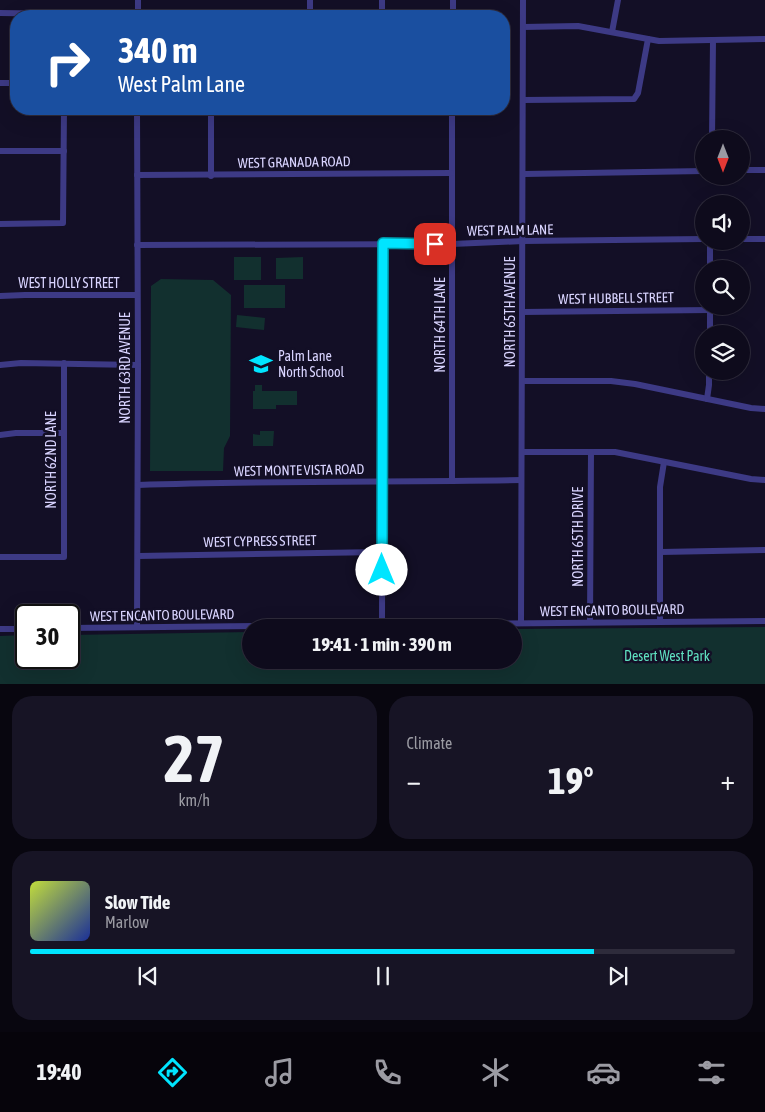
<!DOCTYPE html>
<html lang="en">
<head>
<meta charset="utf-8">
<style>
	body { margin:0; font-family:"Asap Condensed",sans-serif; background:#171425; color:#f1f3f6; height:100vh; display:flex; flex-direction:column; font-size:19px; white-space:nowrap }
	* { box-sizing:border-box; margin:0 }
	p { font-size:16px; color:#9b9ba3 }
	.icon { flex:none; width:28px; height:28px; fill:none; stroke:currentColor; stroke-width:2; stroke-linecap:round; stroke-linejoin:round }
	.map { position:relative; height:684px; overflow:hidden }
	.panel { display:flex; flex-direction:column; gap:12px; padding:12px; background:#08060f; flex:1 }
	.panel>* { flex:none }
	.guide { position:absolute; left:10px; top:10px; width:500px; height:105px; border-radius:20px; box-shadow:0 5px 20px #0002,0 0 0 1px #2e2b3b; background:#1a4fa0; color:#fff; overflow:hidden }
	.needle { width:32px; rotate:180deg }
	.fabs { position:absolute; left:695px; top:130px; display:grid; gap:10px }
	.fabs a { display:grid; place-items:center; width:55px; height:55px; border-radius:50%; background:#0e0b1c; box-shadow:0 5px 20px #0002,0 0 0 1px #2e2b3b; font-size:25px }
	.speed { position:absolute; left:15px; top:604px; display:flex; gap:10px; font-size:25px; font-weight:700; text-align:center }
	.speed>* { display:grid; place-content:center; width:65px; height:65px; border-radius:50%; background:#0e0b1c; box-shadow:0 5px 20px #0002,0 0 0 1px #2e2b3b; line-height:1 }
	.speed .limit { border:2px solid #111; border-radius:8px; background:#fff; color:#111 }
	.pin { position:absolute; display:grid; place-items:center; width:42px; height:42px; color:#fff; margin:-21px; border-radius:10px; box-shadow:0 2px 8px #0006 }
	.me { position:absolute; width:55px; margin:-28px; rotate:0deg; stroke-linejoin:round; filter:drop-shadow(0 0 4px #0008) }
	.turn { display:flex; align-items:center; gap:18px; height:105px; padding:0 25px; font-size:22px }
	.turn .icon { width:65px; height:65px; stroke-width:2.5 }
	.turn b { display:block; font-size:35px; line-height:42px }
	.big { font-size:38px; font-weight:700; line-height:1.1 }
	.panel .card { flex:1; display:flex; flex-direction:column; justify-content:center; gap:8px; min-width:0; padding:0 18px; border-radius:20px; background:#171425 }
	.panel .dial { align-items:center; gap:0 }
	.dial b { font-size:65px; line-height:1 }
	.song { display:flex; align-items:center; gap:15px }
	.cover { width:60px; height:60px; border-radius:8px; background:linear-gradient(135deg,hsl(70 70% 55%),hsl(230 70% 35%)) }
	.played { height:5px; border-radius:2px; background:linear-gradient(90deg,#00e5ff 80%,#2e2b3b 80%) }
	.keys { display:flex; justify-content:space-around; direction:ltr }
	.heat { display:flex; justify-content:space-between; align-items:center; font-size:28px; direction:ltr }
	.panel .tiles { flex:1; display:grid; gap:12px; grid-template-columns:1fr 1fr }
	.card:last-child { grid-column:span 2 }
	.trip { position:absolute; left:242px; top:619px; width:280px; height:50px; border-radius:25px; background:#0e0b1c; box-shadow:0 5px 20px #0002,0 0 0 1px #2e2b3b; font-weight:700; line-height:50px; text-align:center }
	.dock { display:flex; height:80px; justify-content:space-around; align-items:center; background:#06040b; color:#9b9ba3 }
	.dock .icon { width:35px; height:35px }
	.dock .active { color:#00e5ff }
	.dock b { font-size:22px; color:#f1f3f6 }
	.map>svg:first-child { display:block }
	.park { fill:#12302f }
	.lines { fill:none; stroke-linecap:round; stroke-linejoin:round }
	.minor { stroke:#3d3a85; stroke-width:6 }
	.route-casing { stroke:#0095a6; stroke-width:12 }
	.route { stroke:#00e5ff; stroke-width:9 }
	.labels { text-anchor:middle; stroke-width:5; stroke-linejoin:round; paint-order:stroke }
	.street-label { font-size:14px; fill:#d9d4ff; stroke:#130f26 }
	.poi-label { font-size:14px; fill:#d9d4ff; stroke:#130f26; text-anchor:start }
	.park-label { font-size:14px; fill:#5fe0c0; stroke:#130f26 }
</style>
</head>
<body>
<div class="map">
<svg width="765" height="685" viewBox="0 0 765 685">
	<rect width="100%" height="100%" fill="#130f26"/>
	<g class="park">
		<rect x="234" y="257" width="27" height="23"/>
		<path d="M303 257V279H276V258Z"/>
		<path d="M161 279 213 280 231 295 230 436 224 448 223 471H150L151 286Z"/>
		<rect x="244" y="285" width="41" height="23"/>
		<path d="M237 315 265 318 264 330 236 327Z"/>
		<path d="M255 385H262V391H297V405H276V409H253V391H255Z"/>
		<path d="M260 431H274L273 446H253V434L260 435Z"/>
		<path d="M765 627V684H0V636L26 635V658H69V635L251 632V660H514V629Z"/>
	</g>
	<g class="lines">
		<g class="minor">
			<path d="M310 0V16"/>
			<path d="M0 13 138 15"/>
			<path d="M138 16V0"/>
			<path d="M382 16V0"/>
			<path d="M453 16V0"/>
			<path d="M523 27 578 26 659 41 765 39"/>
			<path d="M612 32 618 0"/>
			<path d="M0 83H16"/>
			<path d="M523 100 634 99 638 93 648 39"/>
			<path d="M137 109 138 365 137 627"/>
			<path d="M452 109V481"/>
			<path d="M712 139 713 40"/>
			<path d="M0 151H64"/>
			<path d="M741 170H765"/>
			<path d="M524 174 704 171"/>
			<path d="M137 175 451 173"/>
			<path d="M211 176V109"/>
			<path d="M0 224 63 223 64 109"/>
			<path d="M741 239H765"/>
			<path d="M137 245 452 244 523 241 704 239"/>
			<path d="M710 269V241"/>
			<path d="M0 296 25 295H137"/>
			<path d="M522 312 710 310"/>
			<path d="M710 334V307"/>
			<path d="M0 365 21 363 138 365"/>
			<path d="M522 381H611L635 384 751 408 765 409"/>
			<path d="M707 399 709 385V371"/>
			<path d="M0 435 16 433H64"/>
			<path d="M522 452H615L751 479 765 480"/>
			<path d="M138 485C266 481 393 482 521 480"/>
			<path d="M661 552 765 550"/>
			<path d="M138 556 382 552"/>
			<path d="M0 557H64V363"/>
			<path d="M590 622 591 452"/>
			<path d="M660 622V487L664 462"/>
			<path d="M521 623 523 0"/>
			<path d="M382 625 383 243"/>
			<path d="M69 628 765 621"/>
			<path d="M0 629H26"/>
		</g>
	</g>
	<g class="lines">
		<defs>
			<path id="route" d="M382 570 383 243 435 244"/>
		</defs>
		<use href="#route" class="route-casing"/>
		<use href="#route" class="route"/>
	</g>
	<defs>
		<symbol id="school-bare" viewBox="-9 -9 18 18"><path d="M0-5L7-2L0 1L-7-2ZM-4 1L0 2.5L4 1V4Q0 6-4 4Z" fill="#00e5ff" stroke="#130f26" stroke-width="2.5" paint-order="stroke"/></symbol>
	</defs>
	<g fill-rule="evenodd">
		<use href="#school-bare" x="245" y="348" width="32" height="32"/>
	</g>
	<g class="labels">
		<g class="street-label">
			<text transform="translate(294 162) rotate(-1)" y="5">WEST GRANADA ROAD</text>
			<text transform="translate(510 230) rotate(-1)" y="5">WEST PALM LANE</text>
			<text x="69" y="288">WEST HOLLY STREET</text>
			<text transform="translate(616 298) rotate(-1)" y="5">WEST HUBBELL STREET</text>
			<text transform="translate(510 312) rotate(-90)" y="5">NORTH 65TH AVENUE</text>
			<text transform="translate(440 325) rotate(-90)" y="5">NORTH 64TH LANE</text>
			<text transform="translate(125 368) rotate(-90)" y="5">NORTH 63RD AVENUE</text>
			<text transform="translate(51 460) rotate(-90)" y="5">NORTH 62ND LANE</text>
			<text transform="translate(299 470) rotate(-1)" y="5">WEST MONTE VISTA ROAD</text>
			<text transform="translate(578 537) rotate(-90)" y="5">NORTH 65TH DRIVE</text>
			<text transform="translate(260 541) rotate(-1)" y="5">WEST CYPRESS STREET</text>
			<text transform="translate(612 610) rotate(-1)" y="5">WEST ENCANTO BOULEVARD</text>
			<text transform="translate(162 615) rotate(-1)" y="5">WEST ENCANTO BOULEVARD</text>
		</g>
		<g class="poi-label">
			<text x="278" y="361">Palm Lane<tspan x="278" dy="16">North School</tspan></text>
		</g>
		<g class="park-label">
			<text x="667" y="661">Desert West Park</text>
		</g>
	</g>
</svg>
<div class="fabs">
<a><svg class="needle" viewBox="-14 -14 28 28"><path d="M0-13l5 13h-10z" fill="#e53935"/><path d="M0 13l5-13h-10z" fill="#9b9ba3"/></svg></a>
<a><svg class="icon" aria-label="sound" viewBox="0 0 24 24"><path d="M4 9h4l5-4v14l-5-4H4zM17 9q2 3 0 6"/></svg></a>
<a><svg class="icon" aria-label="search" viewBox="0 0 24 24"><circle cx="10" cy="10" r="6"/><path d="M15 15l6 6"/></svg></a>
<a><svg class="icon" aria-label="layers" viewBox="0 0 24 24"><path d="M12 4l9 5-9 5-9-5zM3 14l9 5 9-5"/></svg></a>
</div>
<div class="speed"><div class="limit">30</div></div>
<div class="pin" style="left:435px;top:244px;background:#d93025"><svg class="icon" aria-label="arrive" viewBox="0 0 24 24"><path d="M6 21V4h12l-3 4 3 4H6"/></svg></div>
<svg class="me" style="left:382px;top:570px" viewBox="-20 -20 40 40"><circle r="19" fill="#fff"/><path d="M0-13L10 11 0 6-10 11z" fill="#00e5ff"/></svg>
<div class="trip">19:41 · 1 min · 390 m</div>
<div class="guide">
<div class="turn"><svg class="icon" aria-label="right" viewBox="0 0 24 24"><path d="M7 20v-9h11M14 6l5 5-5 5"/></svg><div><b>340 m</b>West Palm Lane</div></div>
</div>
</div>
<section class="panel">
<div class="tiles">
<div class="card dial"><b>27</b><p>km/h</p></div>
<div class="card"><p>Climate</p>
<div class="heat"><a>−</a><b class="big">19°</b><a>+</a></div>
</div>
<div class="card">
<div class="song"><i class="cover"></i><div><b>Slow Tide</b><p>Marlow</p></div></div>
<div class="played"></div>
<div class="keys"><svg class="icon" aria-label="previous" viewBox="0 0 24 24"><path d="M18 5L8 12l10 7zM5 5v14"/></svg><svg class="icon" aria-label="pause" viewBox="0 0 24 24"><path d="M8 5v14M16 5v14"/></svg><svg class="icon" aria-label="next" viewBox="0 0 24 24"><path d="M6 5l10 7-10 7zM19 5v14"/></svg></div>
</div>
</div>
</section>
<nav class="dock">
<b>19:40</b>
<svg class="icon active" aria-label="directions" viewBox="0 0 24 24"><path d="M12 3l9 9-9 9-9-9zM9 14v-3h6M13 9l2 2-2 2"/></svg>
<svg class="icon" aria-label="music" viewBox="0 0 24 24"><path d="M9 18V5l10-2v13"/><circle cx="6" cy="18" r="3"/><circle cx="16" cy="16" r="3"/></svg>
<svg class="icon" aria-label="phone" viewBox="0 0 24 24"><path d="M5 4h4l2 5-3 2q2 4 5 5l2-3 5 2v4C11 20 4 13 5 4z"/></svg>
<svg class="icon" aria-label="climate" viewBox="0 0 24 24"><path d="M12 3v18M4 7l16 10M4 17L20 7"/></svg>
<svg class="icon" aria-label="car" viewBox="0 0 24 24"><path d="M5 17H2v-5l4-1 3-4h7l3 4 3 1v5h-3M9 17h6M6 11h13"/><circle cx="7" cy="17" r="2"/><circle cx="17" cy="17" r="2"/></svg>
<svg class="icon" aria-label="filters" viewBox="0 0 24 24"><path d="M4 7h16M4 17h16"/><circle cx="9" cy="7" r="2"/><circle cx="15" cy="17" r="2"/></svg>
</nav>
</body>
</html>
